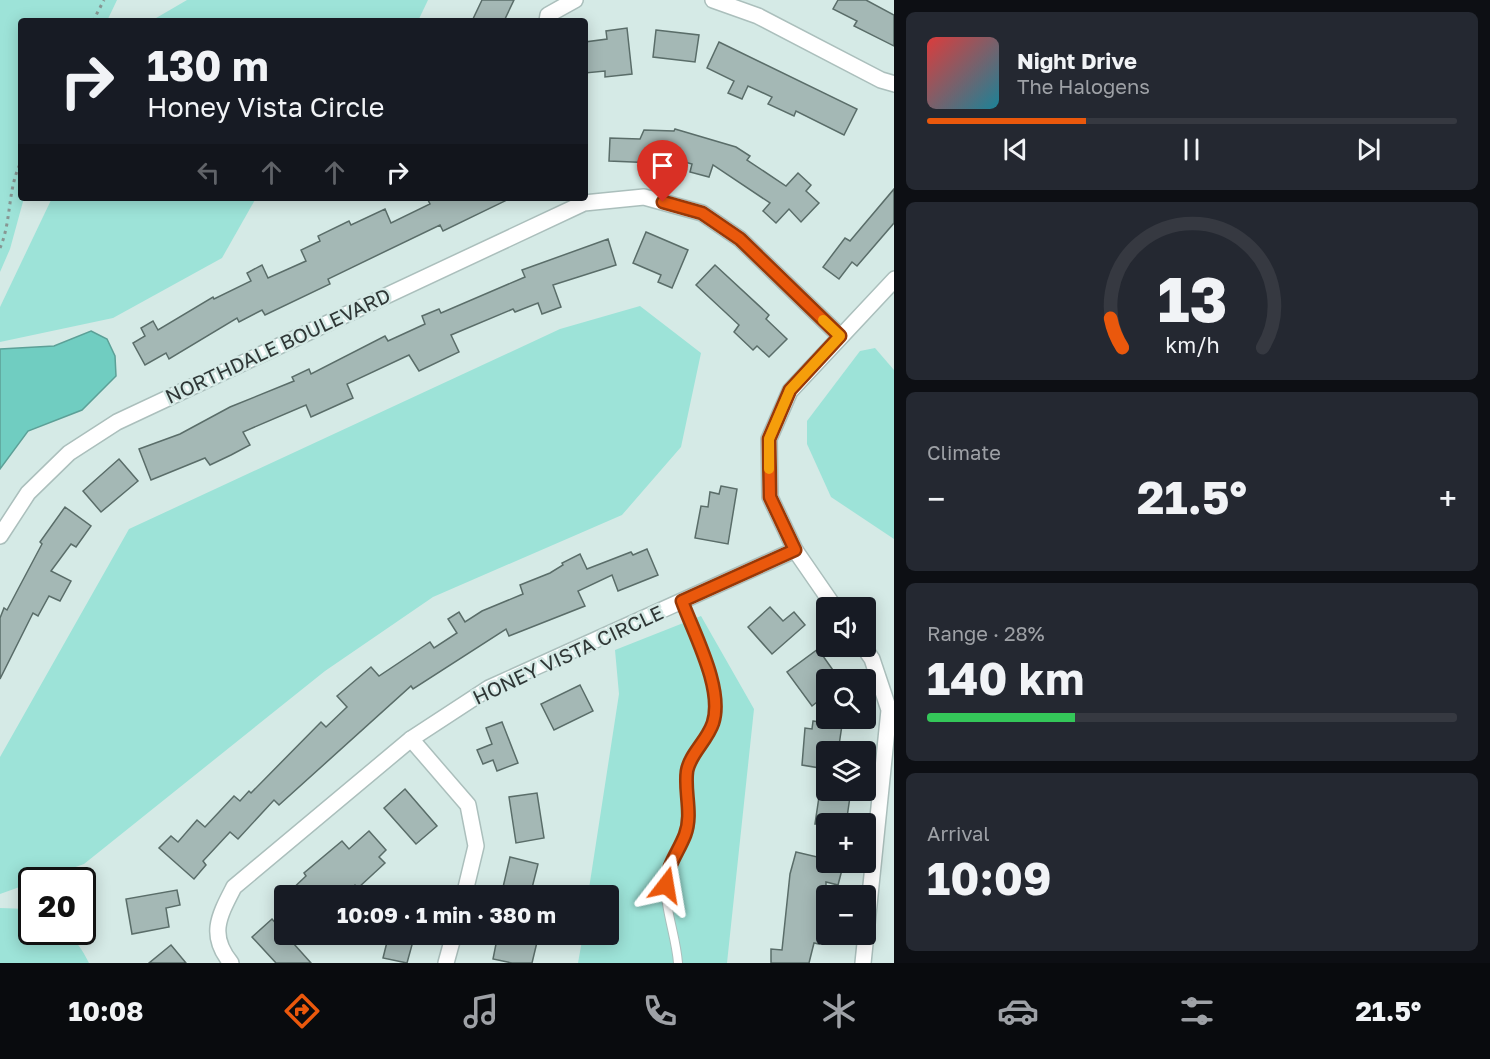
<!DOCTYPE html>
<html lang="en">
<head>
<meta charset="utf-8">
<style>
	body { margin:0; font-family:"Golos Text",sans-serif; background:#242831; color:#f1f3f6; height:100vh; display:flex; flex-direction:column; font-size:22px; white-space:nowrap }
	* { box-sizing:border-box; margin:0 }
	p { font-size:20px; color:#9ea1a6 }
	.icon { flex:none; width:33px; height:33px; fill:none; stroke:currentColor; stroke-width:2; stroke-linecap:round; stroke-linejoin:round }
	.map { position:relative; flex:1; overflow:hidden }
	.side { display:flex; flex-direction:column; gap:12px; padding:12px; background:#0d0f14; width:596px }
	.side>* { flex:none }
	.top-card { position:absolute; left:18px; top:18px; width:570px; height:183px; border-radius:6px; box-shadow:0 3px 15px #0003; background:#171b24; color:#f1f3f6; overflow:hidden }
	.controls { position:absolute; left:816px; top:597px; display:grid; gap:12px }
	.controls a { display:grid; place-items:center; width:60px; height:60px; border-radius:6px; background:#171b24; box-shadow:0 3px 15px #0003; font-size:30px }
	.speed { position:absolute; left:18px; top:867px; display:flex; gap:12px; font-size:30px; font-weight:700; text-align:center }
	.speed>* { display:grid; place-content:center; width:78px; height:78px; border-radius:50%; background:#171b24; box-shadow:0 3px 15px #0003; line-height:1 }
	.speed .limit { border:3px solid #111; border-radius:9px; background:#fff; color:#111 }
	.pin { position:absolute; display:grid; place-items:center; width:51px; height:51px; color:#fff; margin:-62px -26px; border-radius:50% 50% 50% 0; rotate:-45deg; box-shadow:0 0 6px #0007 }
	.pin .icon { rotate:45deg }
	.me { position:absolute; width:66px; margin:-33px; rotate:14deg; stroke-linejoin:round; filter:drop-shadow(0 0 4px #0008) }
	.turn { display:flex; align-items:center; gap:21px; height:126px; padding:0 30px; font-size:27px }
	.turn .icon { width:78px; height:78px; stroke-width:2.5 }
	.turn b { display:block; font-size:42px; line-height:51px }
	.lanes { display:flex; align-items:center; height:57px; padding:0 30px; background:#0003; justify-content:center; gap:30px; direction:ltr }
	.lanes .off { opacity:.35 }
	.big { font-size:45px; font-weight:700; line-height:1.1 }
	.side .widget { flex:1; display:flex; flex-direction:column; justify-content:center; gap:9px; min-width:0; padding:0 21px; border-radius:9px; background:#242831 }
	.side .dial { align-items:center; gap:0 }
	.dial svg { height:156px; overflow:visible; fill:none; stroke:#363941; stroke-width:7; stroke-linecap:round; text-anchor:middle }
	.dial text { fill:#f1f3f6; stroke:none }
	.song { display:flex; align-items:center; gap:18px }
	.cover { width:72px; height:72px; border-radius:9px; background:linear-gradient(135deg,hsl(0 70% 55%),hsl(190 70% 35%)) }
	.played { height:6px; border-radius:3px; background:linear-gradient(90deg,#ea580c 30%,#363941 30%) }
	.keys { display:flex; justify-content:space-around; direction:ltr }
	.heat { display:flex; justify-content:space-between; align-items:center; font-size:33px; direction:ltr }
	.charge { height:9px; border-radius:4px; background:linear-gradient(90deg,#34c759 28%,#363941 0) }
	.trip { position:absolute; left:274px; top:885px; width:345px; height:60px; border-radius:6px; background:#171b24; box-shadow:0 3px 15px #0003; font-weight:700; line-height:60px; text-align:center }
	.dock { display:flex; height:96px; justify-content:space-around; align-items:center; background:#090b0e; color:#9ea1a6 }
	.dock .icon { width:42px; height:42px }
	.dock .on { color:#ea580c }
	.dock b { font-size:27px; color:#f1f3f6 }
	main { display:flex; flex:1; min-height:0 }
	.map>svg:first-child { display:block }
	.green { fill:#9de3d8 }
	.water { fill:#70cdc1; stroke:#5ca097; stroke-width:1.5 }
	.building { fill:#a4b8b5; stroke:#5a6d69; stroke-width:1.5 }
	.lines { fill:none; stroke-linecap:round; stroke-linejoin:round }
	.lane-casing { stroke:#abbfbc; stroke-width:10 }
	.street-casing { stroke:#abbfbc; stroke-width:18 }
	.path { stroke:#879693; stroke-width:3; stroke-dasharray:3 4.5; stroke-linecap:butt }
	.lane { stroke:#fff; stroke-width:8 }
	.street { stroke:#fff; stroke-width:15 }
	.route-casing { stroke:#983908; stroke-width:15 }
	.route { stroke:#ea580c; stroke-width:10 }
	.slow { stroke:#f59e0b; stroke-width:10 }
	.labels { text-anchor:middle; stroke-width:5; stroke-linejoin:round; paint-order:stroke }
	.street-label { font-size:20px; fill:#2f3736; stroke:#d5eae6 }
</style>
</head>
<body>
<main>
<div class="map">
<svg width="895" height="963" viewBox="0 0 895 963">
	<rect width="100%" height="100%" fill="#d5eae6"/>
	<g class="green">
		<path d="M0 0H117L107 21H21V198H24L10 249 0 272Z"/>
		<path d="M187 0H428L418 21H151Z"/>
		<path d="M52 198H256L222 258 113 318 0 342V307Z"/>
		<path d="M640 306 701 353 681 447 622 515 433 597 325 671 84 864 0 894V757L129 529 560 329Z"/>
		<path d="M875 348 894 370V539L831 497 807 444V421L860 351Z"/>
		<path d="M701 616 754 709 727 963H578L583 935 609 934V896L588 895 619 694 615 650Z"/>
		<path d="M0 908 28 909 31 911 32 932C65 932 73 931 89 963H0Z"/>
	</g>
	<path class="water" d="M91 331 107 339 115 356 116 376 82 410 28 431 0 469V349L54 346Z"/>
	<g class="building">
		<path d="M482 0H514L504 21H472Z"/>
		<path d="M838 0H866L894 15V46L854 26 857 21 833 9Z"/>
		<path d="M627 28 632 74 605 77V71L585 73V42L607 39 606 31Z"/>
		<path d="M656 30 699 35 695 62 653 57Z"/>
		<path d="M719 42 857 109 844 135 796 111 794 116 768 104 772 97 748 86 742 99 728 93 734 81 707 68Z"/>
		<path d="M675 129 736 147 750 156 747 160 786 186 798 173 811 185 806 191 819 203 801 222 789 209 776 223 763 211 770 203 713 165 709 177 690 172 692 164 656 154V163L609 161 610 138 640 139 644 130 674 131Z"/>
		<path d="M894 189V223L857 266 852 262 839 279 823 267 845 238 850 241Z"/>
		<path d="M427 198H511L443 231 440 225 328 279 330 284 265 315 262 310 239 322 237 318 169 359 166 353 145 365 133 343 145 336 141 328 153 321 158 330 213 297 214 299 251 281 247 273 262 265 268 278 306 261 301 250 320 241 318 236 349 221 351 225 385 209 391 223 430 204Z"/>
		<path d="M646 232 688 250 672 288 658 282 661 275 633 263Z"/>
		<path d="M608 239 616 265 553 285 561 307 542 314 538 303 515 312 513 309 451 335 459 352 419 371 409 355 347 384 353 398 311 417 306 405 243 432 250 445 231 455 210 465 205 458 151 480 139 449 180 434 230 407 294 381 292 377 309 369 311 374 385 336 388 341 425 324 422 316 439 309 441 313 525 277 522 270Z"/>
		<path d="M715 265 769 315 766 319 787 339 769 357 757 346 753 350 734 332 739 325 696 285Z"/>
		<path d="M119 459 138 481 101 512 83 491Z"/>
		<path d="M721 486 737 489 728 544 695 538 701 506 708 507 710 492 719 494Z"/>
		<path d="M65 507 91 526 76 547 71 544 51 571 71 581 60 601 49 596 38 616 33 613 0 679V618L4 608 7 610 42 544 40 542Z"/>
		<path d="M647 549 658 575 618 591 612 575 578 591 585 606 509 636 506 629 413 689 411 686 279 805 274 800 238 839 230 832 203 861 206 865 194 879 159 848 171 836 178 842 197 820 205 827 234 796 240 801 249 791 251 793 321 722 326 727 347 707 337 696 371 667 379 676 430 642 434 648 457 633 448 619 459 612 465 622 482 611 523 594 520 585 550 573 563 565 562 563 580 554 587 569 631 552 633 555Z"/>
		<path d="M770 607 783 621 794 612 805 625 772 654 748 627Z"/>
		<path d="M818 649 840 680H826V695L812 706 787 672Z"/>
		<path d="M580 685 593 711 554 730 541 704Z"/>
		<path d="M813 721 842 725 838 752H826V769L802 765 805 728 812 729Z"/>
		<path d="M502 722 518 763 497 771 493 760 483 764 477 750 492 744 486 728Z"/>
		<path d="M405 789 437 826 416 844 384 808Z"/>
		<path d="M820 790H851L846 824H815Z"/>
		<path d="M537 793 544 838 516 843 509 797Z"/>
		<path d="M369 831 386 850 379 857 385 863 358 888 355 885 345 896H285L306 876 304 873 342 841 349 849Z"/>
		<path d="M796 852 826 859V862H844L838 885 826 882V916H823L819 944 814 943 809 963H771V949L782 950 790 874Z"/>
		<path d="M510 857 538 864 530 896H501Z"/>
		<path d="M177 890 180 905 166 908 169 927 132 934 126 899Z"/>
		<path d="M272 919 285 934 311 963H276L252 937Z"/>
		<path d="M389 934H415L407 963 383 958Z"/>
		<path d="M498 934H539L532 963H512L493 959Z"/>
		<path d="M171 945 186 963H149Z"/>
	</g>
	<g class="lines">
		<defs>
			<path id="lane" d="M678 963C676 935 663 905 666 877 668 859 682 847 686 831 691 811 684 792 687 772 690 754 707 741 713 724 724 690 694 634 682 601"/>
			<g id="street">
				<path d="M713 0 758 16 881 80 895 84"/>
				<path d="M547 21 548 15 575 0"/>
				<path d="M0 536 28 493 69 453 117 422 584 203 644 197 702 213 740 239 840 336"/>
				<path d="M835 608 795 550 770 497 769 439 790 391 895 279"/>
				<path d="M411 739 468 805 476 846 464 896"/>
				<path d="M231 963C208 935 219 916 234 887L411 739 489 688 795 550"/>
				<path d="M446 963 454 934"/>
				<path d="M863 963 889 710 872 659 863 646"/>
			</g>
		</defs>
		<use href="#lane" class="lane-casing"/>
		<use href="#street" class="street-casing"/>
		<g class="path">
			<path d="M93 21 104 0"/>
			<path d="M0 248C12 220 7 190 21 162"/>
		</g>
		<use href="#lane" class="lane"/>
		<use href="#street" class="street"/>
	</g>
	<g class="lines">
		<defs>
			<path id="route" d="M663 202 702 213 740 239 840 336 790 390 769 439 770 497 795 550 682 601C694 634 724 689 713 723 707 741 690 754 687 771 684 792 693 814 685 835 678 853 667 865 666 885"/>
		</defs>
		<use href="#route" class="route-casing"/>
		<use href="#route" class="route"/>
		<path class="slow" d="M769 469V439L790 390 840 336 823 320"/>
	</g>
	<g class="labels">
		<g class="street-label">
			<text transform="translate(278 346) rotate(-25)" y="7">NORTHDALE BOULEVARD</text>
			<text transform="translate(568 655) rotate(-25)" y="7">HONEY VISTA CIRCLE</text>
		</g>
	</g>
</svg>
<div class="controls">
<a><svg class="icon" aria-label="sound" viewBox="0 0 24 24"><path d="M4 9h4l5-4v14l-5-4H4zM17 9q2 3 0 6"/></svg></a>
<a><svg class="icon" aria-label="search" viewBox="0 0 24 24"><circle cx="10" cy="10" r="6"/><path d="M15 15l6 6"/></svg></a>
<a><svg class="icon" aria-label="layers" viewBox="0 0 24 24"><path d="M12 4l9 5-9 5-9-5zM3 14l9 5 9-5"/></svg></a>
<a>+</a>
<a>−</a>
</div>
<div class="speed"><div class="limit">20</div></div>
<div class="pin" style="left:663px;top:202px;background:#d93025"><svg class="icon" aria-label="arrive" viewBox="0 0 24 24"><path d="M6 21V4h12l-3 4 3 4H6"/></svg></div>
<svg class="me" style="left:666px;top:885px" viewBox="-20 -20 40 40"><path d="M0-17L14 15 0 8-14 15z" fill="#ea580c" stroke="#fff" stroke-width="4"/></svg>
<div class="trip">10:09 · 1 min · 380 m</div>
<div class="top-card">
<div class="turn"><svg class="icon" aria-label="right" viewBox="0 0 24 24"><path d="M7 20v-9h11M14 6l5 5-5 5"/></svg><div><b>130 m</b>Honey Vista Circle</div></div>
<div class="lanes"><svg class="icon off" aria-label="left" viewBox="0 0 24 24"><path d="M17 20v-9H6M10 6l-5 5 5 5"/></svg><svg class="icon off" aria-label="ahead" viewBox="0 0 24 24"><path d="M12 20V5M6 11l6-6 6 6"/></svg><svg class="icon off" aria-label="ahead" viewBox="0 0 24 24"><path d="M12 20V5M6 11l6-6 6 6"/></svg><svg class="icon" aria-label="right" viewBox="0 0 24 24"><path d="M7 20v-9h11M14 6l5 5-5 5"/></svg></div>
</div>
</div>
<section class="side">
<div class="widget">
<div class="song"><i class="cover"></i><div><b>Night Drive</b><p>The Halogens</p></div></div>
<div class="played"></div>
<div class="keys"><svg class="icon" aria-label="previous" viewBox="0 0 24 24"><path d="M18 5L8 12l10 7zM5 5v14"/></svg><svg class="icon" aria-label="pause" viewBox="0 0 24 24"><path d="M8 5v14M16 5v14"/></svg><svg class="icon" aria-label="next" viewBox="0 0 24 24"><path d="M6 5l10 7-10 7zM19 5v14"/></svg></div>
</div>
<div class="widget dial"><svg viewBox="0 0 100 80">
<path d="M14 69A42 42 0 1 1 86 69"/>
<path d="M14 69A42 42 0 0 1 8 54" stroke="#ea580c"/>
<text x="50" y="56" font-size="32" font-weight="700">13</text>
<text x="50" y="72" font-size="11">km/h</text>
</svg></div>
<div class="widget"><p>Climate</p>
<div class="heat"><a>−</a><b class="big">21.5°</b><a>+</a></div>
</div>
<div class="widget"><p>Range · 28%</p><b class="big">140 km</b><div class="charge"></div></div>
<div class="widget"><p>Arrival</p><b class="big">10:09</b></div>
</section>
</main>
<nav class="dock">
<b>10:08</b>
<svg class="icon on" aria-label="directions" viewBox="0 0 24 24"><path d="M12 3l9 9-9 9-9-9zM9 14v-3h6M13 9l2 2-2 2"/></svg>
<svg class="icon" aria-label="music" viewBox="0 0 24 24"><path d="M9 18V5l10-2v13"/><circle cx="6" cy="18" r="3"/><circle cx="16" cy="16" r="3"/></svg>
<svg class="icon" aria-label="phone" viewBox="0 0 24 24"><path d="M5 4h4l2 5-3 2q2 4 5 5l2-3 5 2v4C11 20 4 13 5 4z"/></svg>
<svg class="icon" aria-label="climate" viewBox="0 0 24 24"><path d="M12 3v18M4 7l16 10M4 17L20 7"/></svg>
<svg class="icon" aria-label="car" viewBox="0 0 24 24"><path d="M5 17H2v-5l4-1 3-4h7l3 4 3 1v5h-3M9 17h6M6 11h13"/><circle cx="7" cy="17" r="2"/><circle cx="17" cy="17" r="2"/></svg>
<svg class="icon" aria-label="filters" viewBox="0 0 24 24"><path d="M4 7h16M4 17h16"/><circle cx="9" cy="7" r="2"/><circle cx="15" cy="17" r="2"/></svg>
<b>21.5°</b>
</nav>
</body>
</html>
